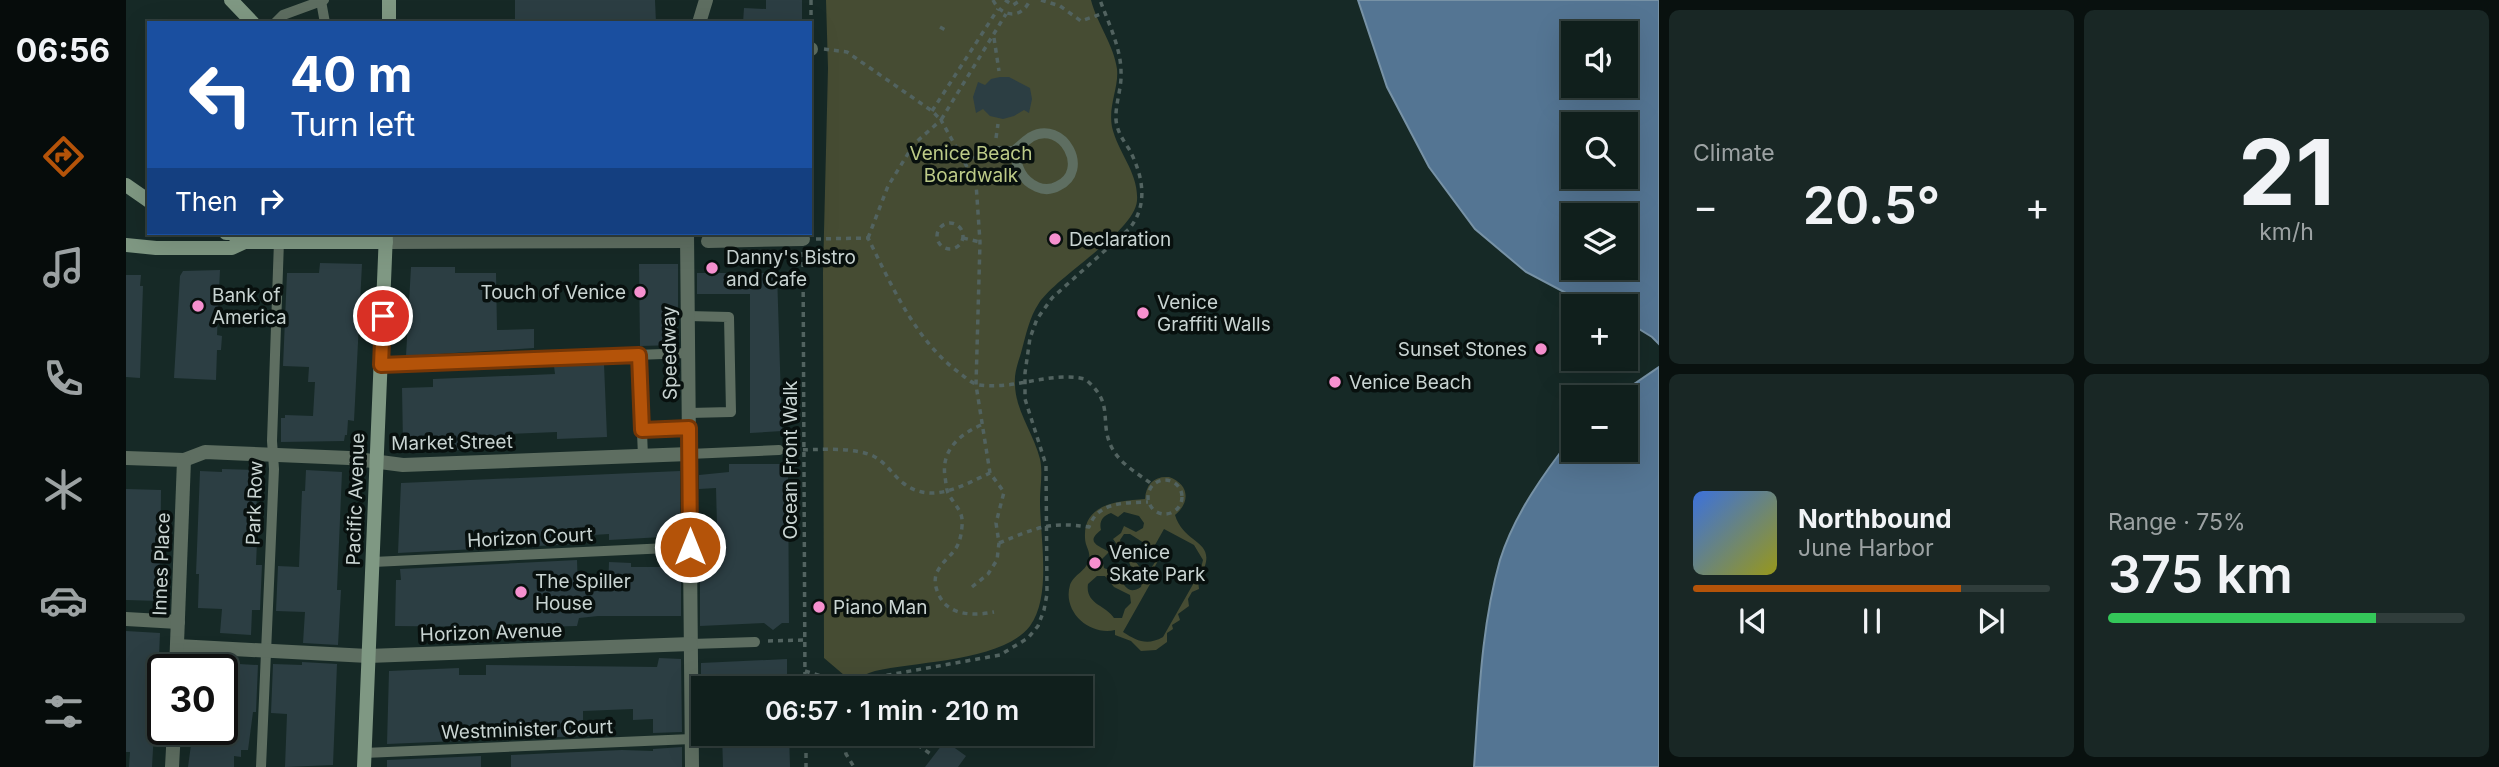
<!DOCTYPE html>
<html lang="en">
<head>
<meta charset="utf-8">
<style>
	body { margin:0; font-family:Inter,sans-serif; background:#192725; color:#f1f3f6; height:100vh; display:flex; flex-direction:column; font-size:26px; white-space:nowrap }
	* { box-sizing:border-box; margin:0 }
	p { font-size:23px; color:#9ca2a3 }
	.icon { flex:none; width:38px; height:38px; fill:none; stroke:currentColor; stroke-width:2; stroke-linecap:round; stroke-linejoin:round }
	.map { position:relative; flex:1; overflow:hidden }
	.side { display:flex; flex-direction:column; gap:10px; padding:10px; background:#09110f; width:840px }
	.side>* { flex:none }
	.hud { position:absolute; left:21px; top:21px; width:665px; height:214px; border-radius:0px; box-shadow:0 7px 28px #0002,0 0 0 2px #303d3b; background:#1a4fa0; color:#fff; overflow:hidden }
	.controls { position:absolute; left:1435px; top:21px; display:grid; gap:14px }
	.controls a { display:grid; place-items:center; width:77px; height:77px; border-radius:0px; background:#101f1c; box-shadow:0 7px 28px #0002,0 0 0 2px #303d3b; font-size:35px }
	.speed { position:absolute; left:21px; top:654px; display:flex; gap:14px; font-size:35px; font-weight:700; text-align:center }
	.speed>* { display:grid; place-content:center; width:91px; height:91px; border-radius:50%; background:#101f1c; box-shadow:0 7px 28px #0002,0 0 0 2px #303d3b; line-height:1 }
	.speed .limit { border:4px solid #111; border-radius:10px; background:#fff; color:#111 }
	.pin { position:absolute; display:grid; place-items:center; width:60px; height:60px; color:#fff; margin:-30px; border:4px solid #fff; border-radius:50%; box-shadow:0 2px 7px #0007 }
	.me { position:absolute; width:77px; margin:-38px; rotate:0deg; stroke-linejoin:round; filter:drop-shadow(0 0 5px #0008) }
	.turn { display:flex; align-items:center; gap:24px; height:147px; padding:0 28px; font-size:32px }
	.turn .icon { width:91px; height:91px; stroke-width:2.5 }
	.turn b { display:block; font-size:49px; line-height:60px }
	.then { display:flex; align-items:center; height:66px; padding:0 28px; background:#0003; gap:14px; font-size:26px }
	.big { font-size:52px; font-weight:600; line-height:1.1 }
	.side .tile { flex:1; display:flex; flex-direction:column; justify-content:center; gap:10px; min-width:0; padding:0 24px; border-radius:10px; background:#192725 }
	.side .dial { align-items:center; gap:0 }
	.dial b { font-size:91px; line-height:1 }
	.song { display:flex; align-items:center; gap:21px }
	.cover { width:84px; height:84px; border-radius:10px; background:linear-gradient(135deg,hsl(220 70% 55%),hsl(60 70% 35%)) }
	.played { height:7px; border-radius:4px; background:linear-gradient(90deg,#b45309 75%,#303d3b 75%) }
	.keys { display:flex; justify-content:space-around; direction:ltr }
	.heat { display:flex; justify-content:space-between; align-items:center; font-size:38px; direction:ltr }
	.charge { height:10px; border-radius:5px; background:linear-gradient(90deg,#34c759 75%,#303d3b 0) }
	.side .tiles { flex:1; display:grid; gap:10px; grid-template-columns:repeat(2,1fr) }
	.trip { position:absolute; left:565px; top:676px; width:402px; height:70px; border-radius:0px; background:#101f1c; box-shadow:0 7px 28px #0002,0 0 0 2px #303d3b; font-weight:600; line-height:70px; text-align:center }
	main { display:flex; flex:1; min-height:0 }
	.menu { display:flex; flex-direction:column; width:126px; justify-content:space-around; align-items:center; background:#060c0b; color:#9ca2a3 }
	.menu .icon { width:49px; height:49px }
	.menu .on { color:#b45309 }
	.menu b { font-size:32px; color:#f1f3f6 }
	.map>svg:first-child { display:block }
	.green { fill:#464c33; fill-rule:evenodd }
	.water { fill:#547593; stroke:#7792a6; stroke-width:2; fill-rule:evenodd }
	.building { fill:#2c3e43 }
	.lines { fill:none; stroke-linecap:round; stroke-linejoin:round }
	.path { stroke:#526360; stroke-width:3.5; stroke-dasharray:5 5; stroke-linecap:butt }
	.lane { stroke:#5e6e61; stroke-width:10 }
	.street { stroke:#5e6e61; stroke-width:14 }
	.secondary { stroke:#7f9883; stroke-width:14 }
	.route-casing { stroke:#753606; stroke-width:18 }
	.route { stroke:#b45309; stroke-width:12 }
	.poi-dot { fill:#f690cf; stroke:#08100e; stroke-width:2.5 }
	.labels { text-anchor:middle; stroke-width:7; stroke-linejoin:round; paint-order:stroke }
	.park-label { font-size:19px; fill:#bcca87; stroke:#08100e }
	.poi-label { font-size:19px; fill:#c9d4d2; stroke:#08100e; text-anchor:start }
	.street-label { font-size:19px; fill:#c9d4d2; stroke:#08100e }
</style>
</head>
<body>
<main>
<nav class="menu">
<b>06:56</b>
<svg class="icon on" aria-label="directions" viewBox="0 0 24 24"><path d="M12 3l9 9-9 9-9-9zM9 14v-3h6M13 9l2 2-2 2"/></svg>
<svg class="icon" aria-label="music" viewBox="0 0 24 24"><path d="M9 18V5l10-2v13"/><circle cx="6" cy="18" r="3"/><circle cx="16" cy="16" r="3"/></svg>
<svg class="icon" aria-label="phone" viewBox="0 0 24 24"><path d="M5 4h4l2 5-3 2q2 4 5 5l2-3 5 2v4C11 20 4 13 5 4z"/></svg>
<svg class="icon" aria-label="climate" viewBox="0 0 24 24"><path d="M12 3v18M4 7l16 10M4 17L20 7"/></svg>
<svg class="icon" aria-label="car" viewBox="0 0 24 24"><path d="M5 17H2v-5l4-1 3-4h7l3 4 3 1v5h-3M9 17h6M6 11h13"/><circle cx="7" cy="17" r="2"/><circle cx="17" cy="17" r="2"/></svg>
<svg class="icon" aria-label="filters" viewBox="0 0 24 24"><path d="M4 7h16M4 17h16"/><circle cx="9" cy="7" r="2"/><circle cx="15" cy="17" r="2"/></svg>
</nav>
<div class="map">
<svg width="1533" height="767" viewBox="0 0 1533 767">
	<rect width="100%" height="100%" fill="#162926"/>
	<g class="green">
		<path d="M700 0H965C971 24 988 45 991 69 993 88 982 105 986 127 992 153 1013 173 1011 201 1008 232 932 275 913 303 903 318 900 335 895 353 892 363 888 373 889 384 889 410 908 434 914 459 917 473 914 487 914 501 914 537 926 596 904 626 877 661 792 661 749 671 741 673 733 678 725 681L698 658 697 273 702 68Z"/>
		<path d="M1043 477C1063 484 1065 502 1049 515 1059 548 1097 538 1072 581L1073 589 1066 592 1062 599 1063 606 1052 614 1054 620 1046 625 1047 629 1041 633V642L1030 650 1015 651 1005 641 989 635V630C964 636 936 612 944 585 948 574 961 571 963 559 965 552 959 546 959 538 957 503 993 501 1019 499 1020 484 1028 476 1043 477ZM998 512 1013 516 1018 523 1017 528 1010 532 998 526 995 533 987 539 992 546 993 557 1002 560 1006 569 1017 578 1015 587C998 598 997 577 989 572 985 569 981 570 978 568L976 559 983 552C974 546 958 543 975 530 973 522 976 516 985 513L992 517ZM1038 529 1068 545 1077 560 1074 572 1037 637C1021 646 1011 641 997 632L1032 570 1028 568 1038 550 1029 545ZM998 534H1004L1032 552V558L1023 571H1016C1010 558 998 557 994 540ZM971 576H979L988 587 1004 595 1005 603 999 609 996 618H988C979 605 959 604 962 584Z"/>
	</g>
	<g class="water">
		<path d="M1232 0H1533V344L1526 337 1500 321V306H1467L1457 302 1400 272 1349 229 1303 167 1261 87ZM1447 33H1500V86H1447ZM1447 124H1500V177H1447ZM1447 215H1500V268H1447Z"/>
		<path d="M1533 367V767H1348C1353 698 1355 627 1374 560 1388 515 1418 473 1447 436V450H1500V397H1489Z"/>
	</g>
	<g class="building">
		<path d="M389 0H529L530 23H389Z"/>
		<path d="M640 0H676V23H617L618 8 640 9Z"/>
		<path d="M874 77H883L904 88 906 99 903 113 898 110 888 116 877 119 864 116 857 109 850 113 847 97 852 82 859 85 865 79Z"/>
		<path d="M194 263 236 264 228 421 222 420 221 435H219L218 441 155 442V418H159V415L187 416 189 382H182L183 367 157 366 161 273H193Z"/>
		<path d="M513 264H552V345L514 346Z"/>
		<path d="M285 267H329V273H370L371 330 408 329V348L280 356Z"/>
		<path d="M94 270 91 335 96 336 95 350H91L90 380 48 378 54 276 57 271Z"/>
		<path d="M571 273H651L656 431 624 433V294H571Z"/>
		<path d="M0 275H15L14 286H17L14 378 0 377Z"/>
		<path d="M478 364 481 437 431 439V432L381 434 382 448 310 451V442L277 444 276 388 307 387V379L429 374 428 366Z"/>
		<path d="M603 464H662L663 623H656L647 630 638 623 574 626V563H592L590 488 573 489V475L603 472Z"/>
		<path d="M96 469 132 470 129 541H131L130 565H136L134 610H126L125 635 94 633 96 609 72 608 73 574H70L74 471 96 472Z"/>
		<path d="M180 470 216 472 211 590H215L212 645 177 643 179 612 150 611 152 566 173 567 176 491H179Z"/>
		<path d="M554 471V536L483 540V534L451 536V544L272 553 275 483Z"/>
		<path d="M0 489 35 490 34 601 0 600Z"/>
		<path d="M451 560 452 591H482L483 562 505 563V567H555V616H472L453 618 451 626 413 627V623L381 624V630H361V627L269 626 270 580H275L274 569Z"/>
		<path d="M0 631 34 633 32 680 29 704H27L25 732H28L26 767H3L4 752H0Z"/>
		<path d="M533 658 555 659 556 732 527 733V719L507 720V709L457 711V736L385 739V735H356L355 740 261 744 263 671 333 668V675H360V665L531 667Z"/>
		<path d="M661 659V688H638V686L575 687V663Z"/>
		<path d="M176 662 211 664 207 765 159 767 161 714 145 713 147 664 176 665Z"/>
		<path d="M96 663 132 665 130 712H127L122 750H115V757L108 756V767H62L67 730H96Z"/>
		<path d="M663 733 664 767H597L596 734Z"/>
		<path d="M819 741 840 756 832 767H799Z"/>
		<path d="M556 747V767H385V755L496 750 527 751V749Z"/>
		<path d="M355 756V767H261V760Z"/>
	</g>
	<g class="lines">
		<g class="path">
			<path d="M867 0C876 18 896 19 904 0"/>
			<path d="M879 0 887 5 895 0"/>
			<path d="M915 0 934 6 955 21 978 13"/>
			<path d="M814 27 821 31"/>
			<path d="M685 35V0"/>
			<path d="M868 38 873 71"/>
			<path d="M698 49 721 52 806 111 815 120 880 14"/>
			<path d="M806 111 872 9"/>
			<path d="M870 138 872 124"/>
			<path d="M838 162 856 155"/>
			<circle cx="824" cy="236" r="13"/>
			<path d="M742 238 762 186 788 144 815 120 850 183 854 242 850 385 864 473 878 492 870 523 873 543 871 560 862 574 846 587"/>
			<path d="M837 238 854 242"/>
			<path d="M690 239 742 238C766 286 790 342 835 374 840 378 847 384 853 385 889 390 924 371 959 379 990 404 972 421 986 448 995 465 1013 474 1027 485"/>
			<path d="M677 252 679 688"/>
			<path d="M855 425C833 435 815 450 819 477 820 482 820 488 822 493 828 505 838 511 836 526 834 555 821 553 811 572 808 579 809 586 812 593 821 616 847 616 868 612"/>
			<path d="M667 450C690 450 729 446 749 457 760 463 767 475 777 483 806 505 835 486 864 473"/>
			<circle cx="1039" cy="497" r="17"/>
			<path d="M873 543C911 528 922 521 963 527 972 501 1000 503 1022 502"/>
			<path d="M642 641 679 640"/>
			<path d="M679 671 698 677 713 688"/>
			<path d="M734 688 751 677 874 655 902 638 912 626 918 610 921 594 920 465 899 399V373L904 338 911 319 926 298 1003 229C1023 205 1017 175 1003 149 997 140 991 131 990 120 989 104 996 88 995 72 995 48 982 22 974 0"/>
			<path d="M680 733V767"/>
			<path d="M715 733 720 754 728 767"/>
			<path d="M775 733 806 755"/>
		</g>
		<g class="lane">
			<path d="M195 1 199 23"/>
			<path d="M149 23 157 15 198 0"/>
			<path d="M868 151H888C893 147 899 141 905 137 937 119 965 171 932 186 925 190 918 190 911 187 895 180 891 167 888 151"/>
			<path d="M562 316 603 317 605 412 563 413"/>
			<path d="M513 355 517 457"/>
			<path d="M255 365 562 353"/>
			<path d="M516 430 563 428"/>
			<path d="M563 454 653 450"/>
			<path d="M247 562 564 547"/>
			<path d="M565 644 629 642"/>
			<path d="M238 753 566 739"/>
			<path d="M135 767 148 469 146 441 153 241"/>
		</g>
		<g class="street">
			<path d="M573 23 580 0"/>
			<path d="M684 49H685"/>
			<path d="M561 233 566 767"/>
			<path d="M582 241 677 239"/>
			<path d="M260 242 561 241"/>
			<path d="M0 458 58 460 79 452 223 458 277 465 563 454"/>
			<path d="M0 619 52 622"/>
			<path d="M51 646 242 656 565 644"/>
			<path d="M50 670 58 460"/>
			<path d="M46 767 48 730"/>
		</g>
		<g class="secondary">
			<path d="M105 0 127 23"/>
			<path d="M263 0V23"/>
			<path d="M0 185 23 201"/>
			<path d="M100 233H105L119 242"/>
			<path d="M0 245 30 248H106L119 242H260"/>
			<path d="M238 767 260 233"/>
		</g>
	</g>
	<g class="lines">
		<defs>
			<path id="route" d="M257 316 255 365 513 355 516 430 563 428 564 547"/>
		</defs>
		<use href="#route" class="route-casing"/>
		<use href="#route" class="route"/>
	</g>
	<g class="poi-dot">
		<circle cx="929" cy="239" r="7"/>
		<circle cx="586" cy="268" r="7"/>
		<circle cx="514" cy="292" r="7"/>
		<circle cx="72" cy="306" r="7"/>
		<circle cx="1017" cy="313" r="7"/>
		<circle cx="1415" cy="349" r="7"/>
		<circle cx="1209" cy="382" r="7"/>
		<circle cx="969" cy="563" r="7"/>
		<circle cx="395" cy="592" r="7"/>
		<circle cx="693" cy="607" r="7"/>
	</g>
	<g class="labels">
		<g class="park-label">
			<text x="845" y="160">Venice Beach<tspan x="845" dy="22">Boardwalk</tspan></text>
		</g>
		<g class="poi-label">
			<text x="943" y="246">Declaration</text>
			<text x="600" y="264">Danny's Bistro<tspan x="600" dy="22">and Cafe</tspan></text>
			<text x="500" y="299" text-anchor="end">Touch of Venice</text>
			<text x="86" y="302">Bank of<tspan x="86" dy="22">America</tspan></text>
			<text x="1031" y="309">Venice<tspan x="1031" dy="22">Graffiti Walls</tspan></text>
			<text x="1401" y="356" text-anchor="end">Sunset Stones</text>
			<text x="1223" y="389">Venice Beach</text>
			<text x="983" y="559">Venice<tspan x="983" dy="22">Skate Park</tspan></text>
			<text x="409" y="588">The Spiller<tspan x="409" dy="22">House</tspan></text>
			<text x="707" y="614">Piano Man</text>
		</g>
		<g class="street-label">
			<text transform="translate(543 353) rotate(-91)" y="7">Speedway</text>
			<text transform="translate(326 442) rotate(-1)" y="7">Market Street</text>
			<text transform="translate(664 460) rotate(-90)" y="7">Ocean Front Walk</text>
			<text transform="translate(229 499) rotate(-88)" y="7">Pacific Avenue</text>
			<text transform="translate(128 503) rotate(-88)" y="7">Park Row</text>
			<text transform="translate(404 537) rotate(-3)" y="7">Horizon Court</text>
			<text transform="translate(35 564) rotate(-88)" y="7">Innes Place</text>
			<text transform="translate(365 632) rotate(-2)" y="7">Horizon Avenue</text>
			<text transform="translate(401 729) rotate(-2)" y="7">Westminister Court</text>
		</g>
	</g>
</svg>
<div class="controls">
<a><svg class="icon" aria-label="sound" viewBox="0 0 24 24"><path d="M4 9h4l5-4v14l-5-4H4zM17 9q2 3 0 6"/></svg></a>
<a><svg class="icon" aria-label="search" viewBox="0 0 24 24"><circle cx="10" cy="10" r="6"/><path d="M15 15l6 6"/></svg></a>
<a><svg class="icon" aria-label="layers" viewBox="0 0 24 24"><path d="M12 4l9 5-9 5-9-5zM3 14l9 5 9-5"/></svg></a>
<a>+</a>
<a>−</a>
</div>
<div class="speed"><div class="limit">30</div></div>
<div class="pin" style="left:257px;top:316px;background:#d93025"><svg class="icon" aria-label="arrive" viewBox="0 0 24 24"><path d="M6 21V4h12l-3 4 3 4H6"/></svg></div>
<svg class="me" style="left:564px;top:547px" viewBox="-20 -20 40 40"><circle r="17" fill="#b45309" stroke="#fff" stroke-width="3"/><path d="M0-11L8 9 0 5-8 9z" fill="#fff"/></svg>
<div class="trip">06:57 · 1 min · 210 m</div>
<div class="hud">
<div class="turn"><svg class="icon" aria-label="left" viewBox="0 0 24 24"><path d="M17 20v-9H6M10 6l-5 5 5 5"/></svg><div><b>40 m</b>Turn left</div></div>
<div class="then">Then<svg class="icon" aria-label="right" viewBox="0 0 24 24"><path d="M7 20v-9h11M14 6l5 5-5 5"/></svg></div>
</div>
</div>
<section class="side">
<div class="tiles">
<div class="tile"><p>Climate</p>
<div class="heat"><a>−</a><b class="big">20.5°</b><a>+</a></div>
</div>
<div class="tile dial"><b>21</b><p>km/h</p></div>
<div class="tile">
<div class="song"><i class="cover"></i><div><b>Northbound</b><p>June Harbor</p></div></div>
<div class="played"></div>
<div class="keys"><svg class="icon" aria-label="previous" viewBox="0 0 24 24"><path d="M18 5L8 12l10 7zM5 5v14"/></svg><svg class="icon" aria-label="pause" viewBox="0 0 24 24"><path d="M8 5v14M16 5v14"/></svg><svg class="icon" aria-label="next" viewBox="0 0 24 24"><path d="M6 5l10 7-10 7zM19 5v14"/></svg></div>
</div>
<div class="tile"><p>Range · 75%</p><b class="big">375 km</b><div class="charge"></div></div>
</div>
</section>
</main>
</body>
</html>
